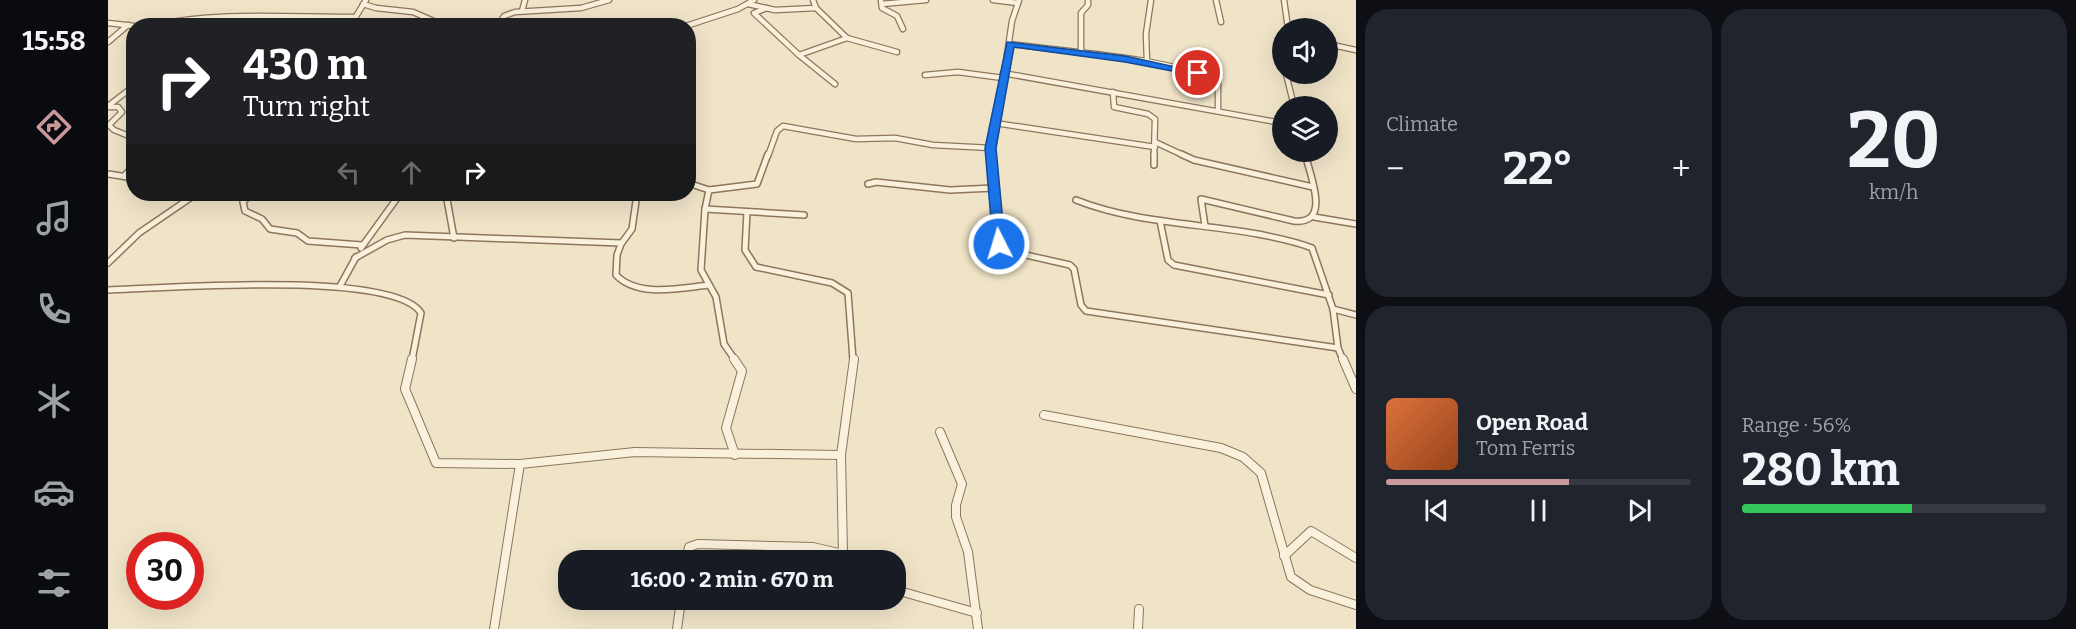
<!DOCTYPE html>
<html lang="en">
<head>
<meta charset="utf-8">
<style>
	body { margin:0; font-family:Bitter,serif; background:#20242c; color:#f1f3f6; height:100vh; display:flex; flex-direction:column; font-size:22px; white-space:nowrap }
	* { box-sizing:border-box; margin:0 }
	p { font-size:20px; color:#9ea1a6 }
	.icon { flex:none; width:33px; height:33px; fill:none; stroke:currentColor; stroke-width:2; stroke-linecap:round; stroke-linejoin:round }
	.map { position:relative; flex:1; overflow:hidden }
	.panel { display:flex; flex-direction:column; gap:9px; padding:9px; background:#0d0f14; width:720px }
	.panel>* { flex:none }
	.banner { position:absolute; left:18px; top:18px; width:570px; height:183px; border-radius:24px; box-shadow:0 6px 24px #0002; background:#202124; color:#fff; overflow:hidden }
	.buttons { position:absolute; left:1164px; top:18px; display:grid; gap:12px }
	.buttons a { display:grid; place-items:center; width:66px; height:66px; border-radius:50%; background:#171b24; box-shadow:0 6px 24px #0002; font-size:30px }
	.speed { position:absolute; left:18px; top:532px; display:flex; gap:12px; font-size:30px; font-weight:700; text-align:center }
	.speed>* { display:grid; place-content:center; width:78px; height:78px; border-radius:50%; background:#171b24; box-shadow:0 6px 24px #0002; line-height:1 }
	.speed .limit { border:9px solid #d22; background:#fff; color:#111 }
	.pin { position:absolute; display:grid; place-items:center; width:51px; height:51px; color:#fff; margin:-26px; border:3px solid #fff; border-radius:50%; box-shadow:0 2px 6px #0007 }
	.me { position:absolute; width:66px; margin:-33px; rotate:355deg; stroke-linejoin:round; filter:drop-shadow(0 0 4px #0008) }
	.turn { display:flex; align-items:center; gap:21px; height:126px; padding:0 18px; font-size:27px }
	.turn .icon { width:78px; height:78px; stroke-width:2.5 }
	.turn b { display:block; font-size:42px; line-height:51px }
	.lanes { display:flex; align-items:center; height:57px; padding:0 18px; background:#0003; justify-content:center; gap:30px; direction:ltr }
	.lanes .off { opacity:.35 }
	.big { font-size:45px; font-weight:700; line-height:1.1 }
	.panel .card { flex:1; display:flex; flex-direction:column; justify-content:center; gap:9px; min-width:0; padding:0 21px; border-radius:24px; background:#20242c }
	.panel .dial { align-items:center; gap:0 }
	.dial b { font-size:78px; line-height:1 }
	.song { display:flex; align-items:center; gap:18px }
	.cover { width:72px; height:72px; border-radius:9px; background:linear-gradient(135deg,hsl(20 70% 55%),hsl(20 70% 35%)) }
	.played { height:6px; border-radius:3px; background:linear-gradient(90deg,#cc999b 60%,#363941 60%) }
	.keys { display:flex; justify-content:space-around; direction:ltr }
	.heat { display:flex; justify-content:space-between; align-items:center; font-size:33px; direction:ltr }
	.charge { height:9px; border-radius:4px; background:linear-gradient(90deg,#34c759 56%,#363941 0) }
	.panel .tiles { flex:1; display:grid; gap:9px; grid-template-columns:repeat(2,1fr) }
	.trip { position:absolute; left:450px; top:550px; width:348px; height:60px; border-radius:24px; background:#171b24; box-shadow:0 6px 24px #0002; font-weight:700; line-height:60px; text-align:center }
	main { display:flex; flex:1; min-height:0 }
	.tab-bar { display:flex; flex-direction:column; width:108px; justify-content:space-around; align-items:center; background:#090b0e; color:#9ea1a6 }
	.tab-bar .icon { width:42px; height:42px }
	.tab-bar .on { color:#cc999b }
	.tab-bar b { font-size:27px; color:#f1f3f6 }
	.map>svg:first-child { display:block }
	.lines { fill:none; stroke-linecap:round; stroke-linejoin:round }
	.minor-far2-casing { stroke:#8d765c; stroke-width:7 }
	.minor-far1-casing { stroke:#8d765c; stroke-width:8 }
	.minor-casing { stroke:#8d765c; stroke-width:10 }
	.minor-far2 { stroke:#faf1dc; stroke-width:4.5 }
	.minor-far1 { stroke:#faf1dc; stroke-width:5 }
	.minor { stroke:#faf1dc; stroke-width:8 }
	.route { fill:#1a73e8; stroke:#114b97; stroke-width:1.5 }
</style>
</head>
<body>
<main>
<nav class="tab-bar">
<b>15:58</b>
<svg class="icon on" aria-label="directions" viewBox="0 0 24 24"><path d="M12 3l9 9-9 9-9-9zM9 14v-3h6M13 9l2 2-2 2"/></svg>
<svg class="icon" aria-label="music" viewBox="0 0 24 24"><path d="M9 18V5l10-2v13"/><circle cx="6" cy="18" r="3"/><circle cx="16" cy="16" r="3"/></svg>
<svg class="icon" aria-label="phone" viewBox="0 0 24 24"><path d="M5 4h4l2 5-3 2q2 4 5 5l2-3 5 2v4C11 20 4 13 5 4z"/></svg>
<svg class="icon" aria-label="climate" viewBox="0 0 24 24"><path d="M12 3v18M4 7l16 10M4 17L20 7"/></svg>
<svg class="icon" aria-label="car" viewBox="0 0 24 24"><path d="M5 17H2v-5l4-1 3-4h7l3 4 3 1v5h-3M9 17h6M6 11h13"/><circle cx="7" cy="17" r="2"/><circle cx="17" cy="17" r="2"/></svg>
<svg class="icon" aria-label="filters" viewBox="0 0 24 24"><path d="M4 7h16M4 17h16"/><circle cx="9" cy="7" r="2"/><circle cx="15" cy="17" r="2"/></svg>
</nav>
<div class="map">
<svg width="1248" height="629" viewBox="0 0 1248 629">
	<rect width="100%" height="100%" fill="#f0e4c8"/>
	<g class="lines">
		<defs>
			<g id="minor-far2">
				<path d="M885 0 910 3"/>
				<path d="M1108 0 1113 22"/>
				<path d="M1176 0 1180 28"/>
				<path d="M773 1 774 8 789 16 795 29"/>
				<path d="M255 4 268 8 305 12 337 26"/>
				<path d="M640 4 667 10 708 8"/>
				<path d="M774 4 818 0"/>
				<path d="M659 8 646 13 691 55 727 84"/>
				<path d="M414 11 417 0"/>
				<path d="M0 23 26 26"/>
				<path d="M41 26C108 11 178 17 246 17"/>
				<path d="M242 26 258 0"/>
				<path d="M390 26 396 16 407 12 473 8 501 0"/>
				<path d="M578 26 630 9 646 0"/>
				<path d="M739 38 789 52"/>
				<path d="M0 42 20 25"/>
				<path d="M902 44C967 53 1050 56 1110 81V110"/>
				<path d="M1220 44 1248 50"/>
				<path d="M973 53V13L980 5V0"/>
				<path d="M691 55 739 38 708 8 705 0"/>
				<path d="M1039 62 1038 34 1043 0"/>
				<path d="M895 73 1174 123"/>
				<path d="M1178 74 1186 106"/>
				<path d="M817 75 850 72 895 78"/>
				<path d="M1005 92 1006 107 1040 114 1047 119 1046 156"/>
				<path d="M0 106 26 86"/>
				<path d="M0 107H10L14 112 1 125 6 130 26 138"/>
				<path d="M887 123 1047 147"/>
				<path d="M1047 142 1077 156"/>
				<path d="M1197 152 1198 156"/>
				<path d="M660 156 669 131 675 126 748 139 787 138 825 145 883 148"/>
				<path d="M884 156 904 21 911 0"/>
			</g>
			<g id="minor-far1">
				<path d="M884 154 891 244 896 250 962 265 966 269 973 305 978 311 1230 348"/>
				<path d="M1073 154 1086 160 1205 187"/>
				<path d="M1046 165V154"/>
				<path d="M0 174 26 178"/>
				<path d="M16 176 26 166"/>
				<path d="M580 183 601 190 649 184 660 154"/>
				<path d="M760 184 768 182 842 190 886 188"/>
				<path d="M601 190 597 209 593 270 608 297 616 344 627 360"/>
				<path d="M69 194 84 195"/>
				<path d="M142 194 135 202 137 211 154 219 162 229 189 233 200 241 254 245"/>
				<path d="M338 194 346 238"/>
				<path d="M529 194 524 229 513 244 509 255 508 275C530 298 572 288 601 285"/>
				<path d="M968 200C1026 223 1089 223 1150 234 1169 238 1187 241 1204 248L1225 309 1230 348 1235 360"/>
				<path d="M597 209 696 215"/>
				<path d="M639 212 637 250 648 267 724 283 740 293 745 360"/>
				<path d="M1206 217 1248 224"/>
				<path d="M1052 221 1060 260 1066 265 1221 295"/>
				<path d="M1097 226 1093 199 1186 221C1224 225 1202 175 1197 154"/>
				<path d="M253 248 292 194"/>
				<path d="M247 258 279 240 297 235 513 243"/>
				<path d="M0 263 31 233 88 194"/>
				<path d="M232 286 248 257"/>
				<path d="M0 290C54 288 285 270 313 313L304 360"/>
				<path d="M1225 309 1248 315"/>
			</g>
			<g id="minor">
				<path d="M304 359 297 389 328 463 412 464 527 452 733 455"/>
				<path d="M626 359 634 371 618 428 627 455"/>
				<path d="M1235 359 1248 389"/>
				<path d="M936 415 1113 448 1135 457 1153 473 1183 577 1202 590 1248 605"/>
				<path d="M832 432 854 484 848 505V517L860 552 870 629"/>
				<path d="M1176 556 1203 531 1248 558"/>
				<path d="M578 561 581 547 590 544 705 547 735 554"/>
				<path d="M738 561 735 554 733 455 746 359"/>
				<path d="M788 590 869 613"/>
				<path d="M386 629 412 464"/>
				<path d="M569 629 573 600"/>
				<path d="M1030 629 1031 609"/>
			</g>
		</defs>
		<use href="#minor-far2" class="minor-far2-casing"/>
		<use href="#minor-far1" class="minor-far1-casing"/>
		<use href="#minor" class="minor-casing"/>
		<use href="#minor-far2" class="minor-far2"/>
		<use href="#minor-far1" class="minor-far1"/>
		<use href="#minor" class="minor"/>
	</g>
	<path class="route" d="M899 42 1017 56 1095 73 1090 76 1017 62 906 47 888 148 897 244 891 248 885 244 877 148Z"/>
</svg>
<div class="buttons">
<a><svg class="icon" aria-label="sound" viewBox="0 0 24 24"><path d="M4 9h4l5-4v14l-5-4H4zM17 9q2 3 0 6"/></svg></a>
<a><svg class="icon" aria-label="layers" viewBox="0 0 24 24"><path d="M12 4l9 5-9 5-9-5zM3 14l9 5 9-5"/></svg></a>
</div>
<div class="speed"><div class="limit">30</div></div>
<div class="pin" style="left:1090px;top:73px;background:#d93025"><svg class="icon" aria-label="arrive" viewBox="0 0 24 24"><path d="M6 21V4h12l-3 4 3 4H6"/></svg></div>
<svg class="me" style="left:891px;top:244px" viewBox="-20 -20 40 40"><circle r="17" fill="#1a73e8" stroke="#fff" stroke-width="3"/><path d="M0-11L8 9 0 5-8 9z" fill="#fff"/></svg>
<div class="trip">16:00 · 2 min · 670 m</div>
<div class="banner">
<div class="turn"><svg class="icon" aria-label="right" viewBox="0 0 24 24"><path d="M7 20v-9h11M14 6l5 5-5 5"/></svg><div><b>430 m</b>Turn right</div></div>
<div class="lanes"><svg class="icon off" aria-label="left" viewBox="0 0 24 24"><path d="M17 20v-9H6M10 6l-5 5 5 5"/></svg><svg class="icon off" aria-label="ahead" viewBox="0 0 24 24"><path d="M12 20V5M6 11l6-6 6 6"/></svg><svg class="icon" aria-label="right" viewBox="0 0 24 24"><path d="M7 20v-9h11M14 6l5 5-5 5"/></svg></div>
</div>
</div>
<section class="panel">
<div class="tiles">
<div class="card"><p>Climate</p>
<div class="heat"><a>−</a><b class="big">22°</b><a>+</a></div>
</div>
<div class="card dial"><b>20</b><p>km/h</p></div>
<div class="card">
<div class="song"><i class="cover"></i><div><b>Open Road</b><p>Tom Ferris</p></div></div>
<div class="played"></div>
<div class="keys"><svg class="icon" aria-label="previous" viewBox="0 0 24 24"><path d="M18 5L8 12l10 7zM5 5v14"/></svg><svg class="icon" aria-label="pause" viewBox="0 0 24 24"><path d="M8 5v14M16 5v14"/></svg><svg class="icon" aria-label="next" viewBox="0 0 24 24"><path d="M6 5l10 7-10 7zM19 5v14"/></svg></div>
</div>
<div class="card"><p>Range · 56%</p><b class="big">280 km</b><div class="charge"></div></div>
</div>
</section>
</main>
</body>
</html>
